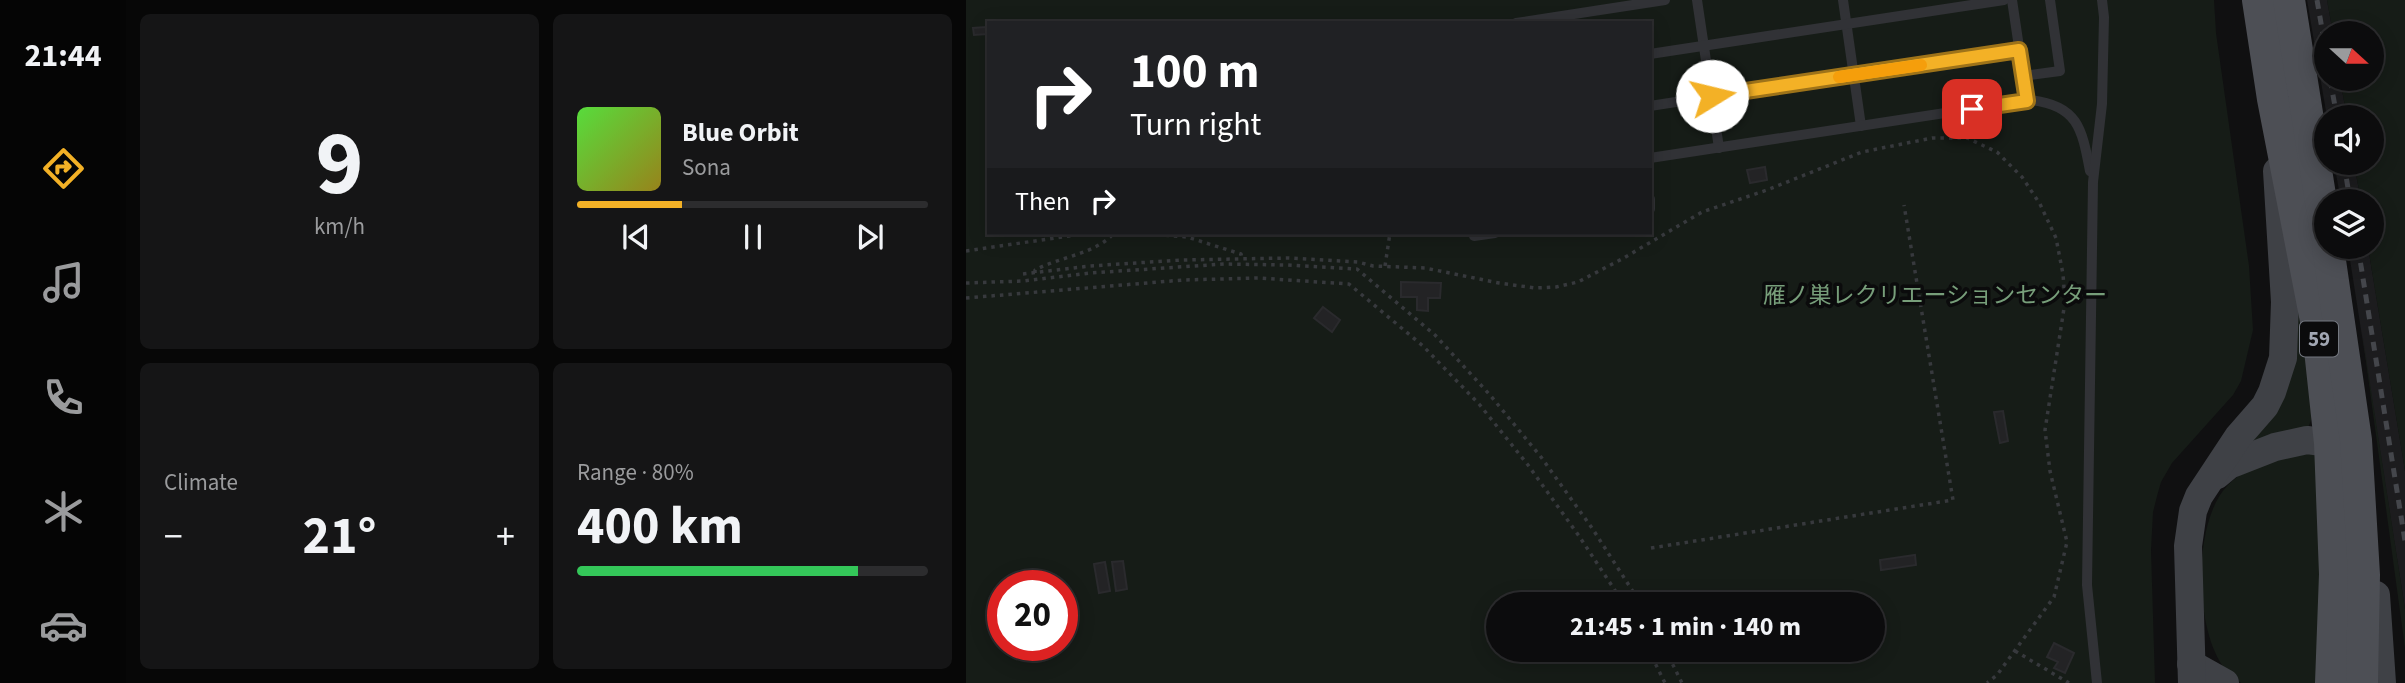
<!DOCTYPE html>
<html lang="en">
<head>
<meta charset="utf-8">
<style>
	body { margin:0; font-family:"Source Sans 3","Noto Sans JP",sans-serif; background:#151516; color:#f1f3f6; height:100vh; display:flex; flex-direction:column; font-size:26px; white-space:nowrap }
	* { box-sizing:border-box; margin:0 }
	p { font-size:23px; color:#9a9b9d }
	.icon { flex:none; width:38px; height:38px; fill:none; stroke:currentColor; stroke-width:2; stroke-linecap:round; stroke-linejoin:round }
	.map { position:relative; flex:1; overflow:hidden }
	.panel { display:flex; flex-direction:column; gap:14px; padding:14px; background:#070707; width:840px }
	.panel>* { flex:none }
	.top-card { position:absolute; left:21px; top:21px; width:665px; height:214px; border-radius:0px; box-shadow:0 4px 18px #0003,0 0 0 2px #2c2c2e; background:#202124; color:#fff; overflow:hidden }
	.needle { width:46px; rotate:111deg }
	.controls { position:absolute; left:1348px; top:21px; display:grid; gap:14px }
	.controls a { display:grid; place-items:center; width:70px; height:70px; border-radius:50%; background:#0c0c0d; box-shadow:0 4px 18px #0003,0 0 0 2px #2c2c2e; font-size:35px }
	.speed { position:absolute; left:21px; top:570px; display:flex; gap:14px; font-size:35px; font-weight:700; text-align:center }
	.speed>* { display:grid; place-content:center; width:91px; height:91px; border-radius:50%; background:#0c0c0d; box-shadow:0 4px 18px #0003,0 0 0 2px #2c2c2e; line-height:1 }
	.speed .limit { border:10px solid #d22; background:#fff; color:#111 }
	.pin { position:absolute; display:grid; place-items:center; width:60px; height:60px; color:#fff; margin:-30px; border-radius:14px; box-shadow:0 4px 10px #0006 }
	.me { position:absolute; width:77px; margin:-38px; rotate:81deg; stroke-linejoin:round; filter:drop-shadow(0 0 5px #0008) }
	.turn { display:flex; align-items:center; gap:24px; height:147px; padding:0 28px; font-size:32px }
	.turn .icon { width:91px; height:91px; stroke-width:2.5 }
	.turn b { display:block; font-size:49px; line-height:60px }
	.then { display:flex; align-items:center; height:66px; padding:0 28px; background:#0003; gap:14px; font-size:26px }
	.big { font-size:52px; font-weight:700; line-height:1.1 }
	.panel .widget { flex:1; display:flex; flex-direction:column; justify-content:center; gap:10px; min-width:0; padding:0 24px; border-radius:10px; background:#151516 }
	.panel .dial { align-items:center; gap:0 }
	.dial b { font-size:91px; line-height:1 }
	.song { display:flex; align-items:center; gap:21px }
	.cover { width:84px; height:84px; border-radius:10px; background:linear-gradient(135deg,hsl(110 70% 55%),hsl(50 70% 35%)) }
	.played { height:7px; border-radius:4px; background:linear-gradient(90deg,#f3b126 30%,#2c2c2e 30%) }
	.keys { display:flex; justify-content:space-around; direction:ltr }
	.heat { display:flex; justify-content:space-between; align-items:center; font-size:38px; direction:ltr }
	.charge { height:10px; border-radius:5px; background:linear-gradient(90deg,#34c759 80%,#2c2c2e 0) }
	.panel .tiles { flex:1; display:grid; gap:14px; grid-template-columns:repeat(2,1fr) }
	.trip { position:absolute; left:520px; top:592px; width:399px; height:70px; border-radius:35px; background:#0c0c0d; box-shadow:0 4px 18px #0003,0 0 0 2px #2c2c2e; font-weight:700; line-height:70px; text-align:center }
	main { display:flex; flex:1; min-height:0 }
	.tab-bar { display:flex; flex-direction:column; width:126px; justify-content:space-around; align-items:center; background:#050505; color:#9a9b9d }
	.tab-bar .icon { width:49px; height:49px }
	.tab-bar .active { color:#f3b126 }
	.tab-bar b { font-size:32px; color:#f1f3f6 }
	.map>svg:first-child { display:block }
	.built { fill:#1c1c1e }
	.green { fill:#161c17; fill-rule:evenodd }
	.building { fill:#232325; stroke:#2a2a2d; stroke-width:2 }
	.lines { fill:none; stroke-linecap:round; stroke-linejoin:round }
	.path { stroke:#37393d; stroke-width:3.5; stroke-dasharray:3.5 5; stroke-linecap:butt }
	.lane { stroke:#313236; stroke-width:10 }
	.secondary { stroke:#3f4146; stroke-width:28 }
	.primary { stroke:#4d4f55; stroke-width:32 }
	.rail { stroke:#44464b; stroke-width:5; stroke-dasharray:9 7; stroke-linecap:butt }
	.route-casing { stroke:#9e7319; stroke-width:18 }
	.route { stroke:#f3b126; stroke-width:12 }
	.slow { stroke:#f59e0b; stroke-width:12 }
	.labels { text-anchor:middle; stroke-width:7; stroke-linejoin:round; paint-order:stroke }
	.shield { fill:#0b0b0c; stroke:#747880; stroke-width:2 }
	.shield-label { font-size:21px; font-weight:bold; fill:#a1a6b2 }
	.park-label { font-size:23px; fill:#779e7a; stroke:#0b0b0c }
</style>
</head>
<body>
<main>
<nav class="tab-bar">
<b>21:44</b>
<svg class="icon active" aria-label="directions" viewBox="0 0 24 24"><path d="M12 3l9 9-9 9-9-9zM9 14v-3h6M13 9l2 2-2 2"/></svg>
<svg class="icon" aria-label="music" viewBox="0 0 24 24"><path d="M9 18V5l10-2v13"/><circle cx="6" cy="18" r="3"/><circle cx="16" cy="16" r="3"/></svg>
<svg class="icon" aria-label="phone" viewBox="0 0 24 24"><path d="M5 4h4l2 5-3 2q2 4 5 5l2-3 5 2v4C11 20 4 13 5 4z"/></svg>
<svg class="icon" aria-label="climate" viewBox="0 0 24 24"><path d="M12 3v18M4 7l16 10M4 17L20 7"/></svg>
<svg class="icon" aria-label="car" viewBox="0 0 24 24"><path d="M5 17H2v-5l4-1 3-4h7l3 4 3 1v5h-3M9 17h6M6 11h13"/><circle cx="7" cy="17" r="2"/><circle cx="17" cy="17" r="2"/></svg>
</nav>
<section class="panel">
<div class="tiles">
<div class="widget dial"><b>9</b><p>km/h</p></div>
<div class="widget">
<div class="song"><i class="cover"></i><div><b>Blue Orbit</b><p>Sona</p></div></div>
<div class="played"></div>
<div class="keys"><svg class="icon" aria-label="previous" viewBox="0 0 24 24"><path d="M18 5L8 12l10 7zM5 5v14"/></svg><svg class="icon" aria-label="pause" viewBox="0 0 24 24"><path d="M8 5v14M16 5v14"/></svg><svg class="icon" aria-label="next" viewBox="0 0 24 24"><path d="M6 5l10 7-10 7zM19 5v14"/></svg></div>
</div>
<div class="widget"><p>Climate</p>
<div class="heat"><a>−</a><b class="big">21°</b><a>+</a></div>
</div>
<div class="widget"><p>Range · 80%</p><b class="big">400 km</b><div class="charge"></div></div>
</div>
</section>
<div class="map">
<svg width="1439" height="683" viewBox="0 0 1439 683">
	<rect width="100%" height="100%" fill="#101011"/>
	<g class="built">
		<path d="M1341 0H1361L1367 33H1360V79H1374L1381 117H1361Z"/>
		<path d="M1368 163H1388L1395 201H1375Z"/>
		<path d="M1382 247H1402L1435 446 1439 471V609Z"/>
	</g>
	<g class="green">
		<path d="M0 0H1248L1250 33 1283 266 1287 330 1275 381 1267 395 1206 463 1195 482 1191 496 1187 512 1185 550 1189 683H0ZM23 23H684V233H23ZM37 586H96V646H37ZM532 604H906V649H532Z"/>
		<path d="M1361 0H1439V471L1402 247H1405V201H1395L1388 163H1405V117H1381L1374 79H1405V33H1367Z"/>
		<path d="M1328 280 1349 411 1341 430 1293 442 1281 441Z"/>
		<path d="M1396 332 1439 609V648Z"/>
		<path d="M1351 453 1356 683H1275C1270 678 1263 674 1259 669 1228 630 1226 521 1262 485 1290 458 1314 456 1351 453Z"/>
	</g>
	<g class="building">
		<path d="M20 27 21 34 8 35 7 28Z"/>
		<path d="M799 167 801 180 784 183 781 170Z"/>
		<path d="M435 282 475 283 474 298H462V311L451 310V297H435Z"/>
		<path d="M357 307 374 320 366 332 348 318Z"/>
		<path d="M1037 411 1042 441 1034 443 1028 412Z"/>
		<path d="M949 555 950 565 915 570 914 560Z"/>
		<path d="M157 561 161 589 150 591 146 562Z"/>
		<path d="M139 562 144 591 133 593 128 564Z"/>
		<path d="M1088 643 1108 653 1099 673 1088 668 1092 662 1081 657Z"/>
	</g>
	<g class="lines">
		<g class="path">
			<path d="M174 233 221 237 275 254 276 258"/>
			<path d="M0 251 123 233"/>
			<path d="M419 266 424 233"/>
			<path d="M69 273V270C93 257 130 254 148 233"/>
			<path d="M57 274 124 266 215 260 322 258 392 262 407 266 459 268 533 283 569 288 590 287 612 282 656 259 736 212 801 190 896 152 966 138H1001L1031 152 1056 177 1074 204 1090 238 1097 274 1099 302 1079 430 1084 471 1101 542 1088 597 1031 675 1021 683"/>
			<path d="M0 283 57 281 124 273 258 264 321 265 391 269 469 335 524 395 575 457 626 528 675 604"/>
			<path d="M0 298 217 280 292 278 383 284 457 346 513 404 562 465 613 536 658 604"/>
			<path d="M685 548 987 500 938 205"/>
			<path d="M682 649 699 683"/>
			<path d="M699 649 716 683"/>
			<path d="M1049 651 1103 683"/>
		</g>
		<g class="lane">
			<path d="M731 0 753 148"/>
			<path d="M877 0 895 126"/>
			<path d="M1046 0 1061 101"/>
			<path d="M550 23 699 0"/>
			<path d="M684 54 1038 0"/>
			<path d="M1057 76 1094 71 1084 0"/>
			<path d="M684 106 1053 49"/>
			<path d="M684 158 1064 100C1112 105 1116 129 1124 171"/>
			<path d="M684 199V209"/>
			<path d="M508 233V236L529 233"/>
			<path d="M1131 683 1121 585 1127 182 1136 104 1138 17 1136 0"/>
		</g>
		<g class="secondary">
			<path d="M1251 475 1263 465 1309 447 1341 440 1364 443 1384 440"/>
			<path d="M1410 595 1416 683"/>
			<path d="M1225 664 1259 683"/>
			<path d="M1226 683 1222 546 1227 511 1233 496 1272 437 1299 406 1306 392 1317 358 1319 302 1311 171"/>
		</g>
		<g class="primary">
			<path d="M1292 0 1307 99 1352 331 1364 443 1369 574 1365 683"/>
			<path d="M1323 0 1360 233"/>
			<path d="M1362 247 1390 440 1398 575 1396 683"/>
		</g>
		<g class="rail">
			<path d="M1351 0 1360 52"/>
			<path d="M1364 79 1371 117"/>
			<path d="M1378 163 1384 201"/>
			<path d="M1392 247 1439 541"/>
		</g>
	</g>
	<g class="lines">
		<defs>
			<path id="route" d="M746 96 1053 50 1061 101 1006 109"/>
		</defs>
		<use href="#route" class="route-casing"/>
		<use href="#route" class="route"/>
		<path class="slow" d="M873 77 955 65"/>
	</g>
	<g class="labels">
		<rect class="shield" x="1334" y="321.5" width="38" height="35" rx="5"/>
		<g class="shield-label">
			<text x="1353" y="346">59</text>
		</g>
		<g class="park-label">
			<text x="969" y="303">雁ノ巣レクリエーションセンター</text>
		</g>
	</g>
</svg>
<div class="controls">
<a><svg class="needle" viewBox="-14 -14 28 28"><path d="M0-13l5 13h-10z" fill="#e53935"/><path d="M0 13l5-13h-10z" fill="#9a9b9d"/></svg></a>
<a><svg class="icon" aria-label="sound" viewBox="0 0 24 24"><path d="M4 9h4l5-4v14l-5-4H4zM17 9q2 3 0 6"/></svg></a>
<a><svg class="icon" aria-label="layers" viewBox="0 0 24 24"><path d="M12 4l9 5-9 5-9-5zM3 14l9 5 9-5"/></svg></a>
</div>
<div class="speed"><div class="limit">20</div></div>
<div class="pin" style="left:1006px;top:109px;background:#d93025"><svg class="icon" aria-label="arrive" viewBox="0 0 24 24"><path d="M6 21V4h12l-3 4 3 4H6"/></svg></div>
<svg class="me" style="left:746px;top:96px" viewBox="-20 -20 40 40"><circle r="19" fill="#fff"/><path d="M0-13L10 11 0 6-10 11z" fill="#f3b126"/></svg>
<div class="trip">21:45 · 1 min · 140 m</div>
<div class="top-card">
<div class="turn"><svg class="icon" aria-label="right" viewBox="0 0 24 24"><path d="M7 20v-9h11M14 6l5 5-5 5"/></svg><div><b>100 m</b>Turn right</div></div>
<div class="then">Then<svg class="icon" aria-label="right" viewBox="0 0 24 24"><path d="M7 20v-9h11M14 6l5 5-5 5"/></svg></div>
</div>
</div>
</main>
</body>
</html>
